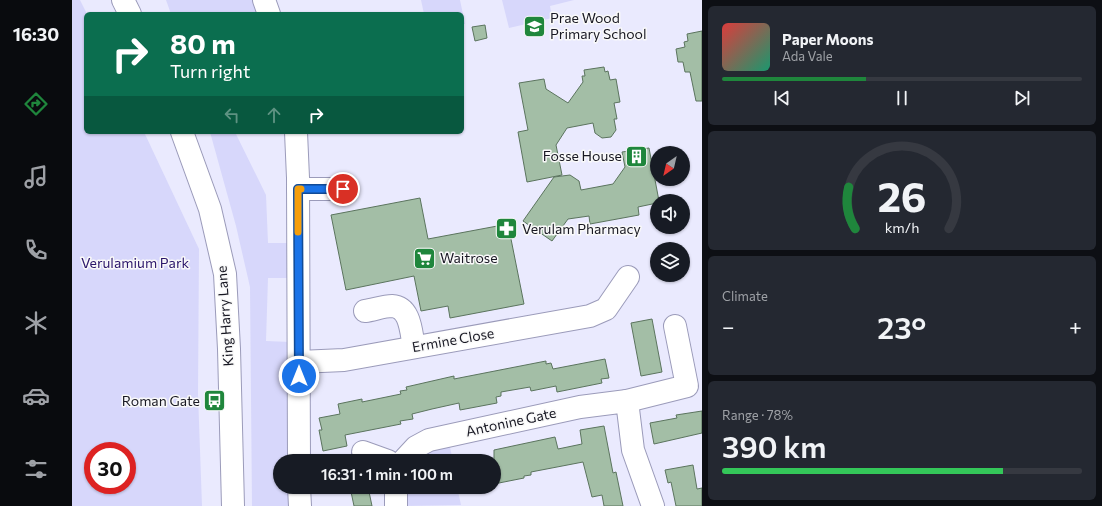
<!DOCTYPE html>
<html lang="en">
<head>
<meta charset="utf-8">
<style>
	body { margin:0; font-family:Commissioner,sans-serif; background:#242831; color:#f1f3f6; height:100vh; display:flex; flex-direction:column; font-size:15px; white-space:nowrap }
	* { box-sizing:border-box; margin:0 }
	p { font-size:13px; color:#9ea1a6 }
	.icon { flex:none; width:22px; height:22px; fill:none; stroke:currentColor; stroke-width:2; stroke-linecap:round; stroke-linejoin:round }
	.map { position:relative; flex:1; overflow:hidden }
	.details { display:flex; flex-direction:column; gap:6px; padding:6px; background:#0d0f14; width:400px }
	.details>* { flex:none }
	.top-card { position:absolute; left:12px; top:12px; width:380px; height:122px; border-radius:6px; box-shadow:0 1px 3px #0004; background:#0b6e4f; color:#fff; overflow:hidden }
	.needle { width:26px; rotate:214deg }
	.fabs { position:absolute; left:578px; top:146px; display:grid; gap:8px }
	.fabs a { display:grid; place-items:center; width:40px; height:40px; border-radius:50%; background:#171b24; box-shadow:0 1px 3px #0004; font-size:20px }
	.speed { position:absolute; left:12px; top:442px; display:flex; gap:8px; font-size:20px; font-weight:700; text-align:center }
	.speed>* { display:grid; place-content:center; width:52px; height:52px; border-radius:50%; background:#171b24; box-shadow:0 1px 3px #0004; line-height:1 }
	.speed .limit { border:6px solid #d22; background:#fff; color:#111 }
	.pin { position:absolute; display:grid; place-items:center; width:34px; height:34px; color:#fff; margin:-17px; border:2px solid #fff; border-radius:50%; box-shadow:0 1px 4px #0007 }
	.me { position:absolute; width:44px; margin:-22px; rotate:0deg; stroke-linejoin:round; filter:drop-shadow(0 0 3px #0008) }
	.turn { display:flex; align-items:center; gap:14px; height:84px; padding:0 20px; font-size:18px }
	.turn .icon { width:52px; height:52px; stroke-width:2.5 }
	.turn b { display:block; font-size:28px; line-height:34px }
	.lanes { display:flex; align-items:center; height:38px; padding:0 20px; background:#0003; justify-content:center; gap:20px; direction:ltr }
	.lanes .off { opacity:.35 }
	.big { font-size:30px; font-weight:600; line-height:1.1 }
	.details .widget { flex:1; display:flex; flex-direction:column; justify-content:center; gap:6px; min-width:0; padding:0 14px; border-radius:6px; background:#242831 }
	.details .dial { align-items:center; gap:0 }
	.dial svg { height:104px; overflow:visible; fill:none; stroke:#363941; stroke-width:7; stroke-linecap:round; text-anchor:middle }
	.dial text { fill:#f1f3f6; stroke:none }
	.song { display:flex; align-items:center; gap:12px }
	.cover { width:48px; height:48px; border-radius:6px; background:linear-gradient(135deg,hsl(0 70% 55%),hsl(160 70% 35%)) }
	.played { height:4px; border-radius:2px; background:linear-gradient(90deg,#1f863c 40%,#363941 40%) }
	.keys { display:flex; justify-content:space-around; direction:ltr }
	.heat { display:flex; justify-content:space-between; align-items:center; font-size:22px; direction:ltr }
	.charge { height:6px; border-radius:3px; background:linear-gradient(90deg,#34c759 78%,#363941 0) }
	.trip { position:absolute; left:201px; top:454px; width:228px; height:40px; border-radius:20px; background:#171b24; box-shadow:0 1px 3px #0004; font-weight:600; line-height:40px; text-align:center }
	main { display:flex; flex:1; min-height:0 }
	.tabs { display:flex; flex-direction:column; width:72px; justify-content:space-around; align-items:center; background:#090b0e; color:#9ea1a6 }
	.tabs .icon { width:28px; height:28px }
	.tabs .active { color:#1f863c }
	.tabs b { font-size:18px; color:#f1f3f6 }
	.map>svg:first-child { display:block }
	.green { fill:#d7d7fb; fill-rule:evenodd }
	.building { fill:#a3bea6; stroke:#5b745e }
	.lines { fill:none; stroke-linecap:round; stroke-linejoin:round }
	.minor-casing { stroke:#9b9bba; stroke-width:24 }
	.minor { stroke:#fff; stroke-width:22 }
	.route-casing { stroke:#114b97; stroke-width:10 }
	.route { stroke:#1a73e8; stroke-width:7 }
	.slow { stroke:#f59e0b; stroke-width:7 }
	.labels { text-anchor:middle; stroke-width:3; stroke-linejoin:round; paint-order:stroke }
	.poi-label { font-size:14px; fill:#181823; stroke:#f9f9f9; text-anchor:start }
	.park-label { font-size:14px; fill:#2a156a; stroke:#f9f9f9 }
	.street-label { font-size:14px; fill:#181823; stroke:#f9f9f9 }
</style>
</head>
<body>
<main>
<nav class="tabs">
<b>16:30</b>
<svg class="icon active" aria-label="directions" viewBox="0 0 24 24"><path d="M12 3l9 9-9 9-9-9zM9 14v-3h6M13 9l2 2-2 2"/></svg>
<svg class="icon" aria-label="music" viewBox="0 0 24 24"><path d="M9 18V5l10-2v13"/><circle cx="6" cy="18" r="3"/><circle cx="16" cy="16" r="3"/></svg>
<svg class="icon" aria-label="phone" viewBox="0 0 24 24"><path d="M5 4h4l2 5-3 2q2 4 5 5l2-3 5 2v4C11 20 4 13 5 4z"/></svg>
<svg class="icon" aria-label="climate" viewBox="0 0 24 24"><path d="M12 3v18M4 7l16 10M4 17L20 7"/></svg>
<svg class="icon" aria-label="car" viewBox="0 0 24 24"><path d="M5 17H2v-5l4-1 3-4h7l3 4 3 1v5h-3M9 17h6M6 11h13"/><circle cx="7" cy="17" r="2"/><circle cx="17" cy="17" r="2"/></svg>
<svg class="icon" aria-label="filters" viewBox="0 0 24 24"><path d="M4 7h16M4 17h16"/><circle cx="9" cy="7" r="2"/><circle cx="15" cy="17" r="2"/></svg>
</nav>
<div class="map">
<svg width="630" height="506" viewBox="0 0 630 506">
	<rect width="100%" height="100%" fill="#eaeafe"/>
	<g class="green">
		<path d="M0 0H8L15 14 14 132H72L127 249 126 394 130 506H0ZM21 451H55V485H21Z"/>
		<path d="M94 0H183L187 14H99Z"/>
		<path d="M349 0H388L393 24H390V14H352Z"/>
		<path d="M430 0H502L478 6 480 18 437 28Z"/>
		<path d="M138 132H163L194 195 196 243H218L217 278H196L194 341 218 342 221 461H208V487H221V506H180L178 287 164 226Z"/>
		<path d="M377 443 381 461H341L346 456Z"/>
		<path d="M332 487H385L389 505 331 506Z"/>
	</g>
	<g class="building">
		<path d="M413 25 415 38 403 41 400 27Z"/>
		<path d="M630 31V101H624L618 72H613L611 62H606L604 49 613 47 612 42 616 41 615 34Z"/>
		<path d="M532 67 533 72 536 71 538 80 544 79 548 102 542 103 545 119H542L544 130 539 137 530 138 523 133 521 123 495 128 484 145 490 175 455 182 446 132 456 130 447 83 472 79 474 89 496 103 511 82 510 76H513L512 70Z"/>
		<path d="M577 148 587 201 585 203 566 207 567 215 518 224 517 216 496 219 480 241 451 221 482 177 498 175 507 181 509 190 541 184 553 167 550 152Z"/>
		<path d="M348 198 356 239 436 224 452 304 378 318 376 306 349 311 342 276 274 290 259 215Z"/>
		<path d="M580 319 590 372 569 376 559 323Z"/>
		<path d="M533 359 537 378 529 379 530 383 485 392 484 386 459 391 458 387 429 392V396L424 397 425 403 388 410 387 403 360 409 340 414 341 419 328 421 329 424 273 435 275 446 251 451 247 430H250L247 418 268 414 266 404 290 399V402L329 394 328 391 335 390 334 387 382 376V379L474 361V364L479 363 481 369Z"/>
		<path d="M630 411V433L582 444 578 423 605 418 604 415Z"/>
		<path d="M532 426 541 473 544 472 551 506H532L530 495 520 497 511 462 459 472V475L452 476V478L422 484V450L483 437 486 449 510 444 508 430Z"/>
		<path d="M621 465 625 489 630 488V506H604L599 482 596 483 593 470Z"/>
		<path d="M278 487H296L300 506H282Z"/>
	</g>
	<g class="lines">
		<defs>
			<g id="minor">
				<path d="M51 0 58 14"/>
				<path d="M192 0 197 14"/>
				<path d="M110 132 138 209 153 274 157 349 161 506"/>
				<path d="M224 132 226 178 227 461"/>
				<path d="M226 189H271"/>
				<path d="M293 311C301 310 312 306 320 306 339 307 339 333 342 347"/>
				<path d="M227 362 272 360 518 316 534 309 556 277"/>
				<path d="M555 401 615 386 603 326"/>
				<path d="M291 452 316 461"/>
				<path d="M331 461 344 447 357 440 508 407 555 401 561 450 581 506"/>
				<path d="M227 487 228 506"/>
				<path d="M324 506V487"/>
			</g>
		</defs>
		<use href="#minor" class="minor-casing"/>
		<use href="#minor" class="minor"/>
	</g>
	<g class="lines">
		<defs>
			<path id="route" d="M227 376 226 189H271"/>
		</defs>
		<use href="#route" class="route-casing"/>
		<use href="#route" class="route"/>
		<path class="slow" d="M226 232V189H229"/>
	</g>
	<defs>
		<symbol id="school-square" viewBox="-11 -11 22 22"><rect x="-9" y="-9" width="18" height="18" rx="4" fill="#1f863c" stroke="#f9f9f9"/><path d="M0-5L7-2L0 1L-7-2ZM-4 1L0 2.5L4 1V4Q0 6-4 4Z" fill="#fff"/></symbol>
		<symbol id="building-square" viewBox="-11 -11 22 22"><rect x="-9" y="-9" width="18" height="18" rx="4" fill="#1f863c" stroke="#f9f9f9"/><path d="M-4-6H4V6H1V3H-1V6H-4ZM-2.5-4.3h1.7v1.8h-1.7ZM.8-4.3h1.7v1.8H.8ZM-2.5-1h1.7V.8h-1.7ZM.8-1h1.7V.8H.8Z" fill="#fff"/></symbol>
		<symbol id="pharmacy-square" viewBox="-11 -11 22 22"><rect x="-9" y="-9" width="18" height="18" rx="4" fill="#1f863c" stroke="#f9f9f9"/><path d="M-2-6h4v4h4v4h-4v4h-4v-4h-4v-4h4Z" fill="#fff"/></symbol>
		<symbol id="supermarket-square" viewBox="-11 -11 22 22"><rect x="-9" y="-9" width="18" height="18" rx="4" fill="#1f863c" stroke="#f9f9f9"/><path d="M-6-5.5h2.5l.6 2H6L4.5 2H-2.5L-4.4-4H-6ZM-1.5 3.2a1.3 1.3 0 1 0 .1 0ZM3 3.2a1.3 1.3 0 1 0 .1 0Z" fill="#fff"/></symbol>
		<symbol id="bus-square" viewBox="-11 -11 22 22"><rect x="-9" y="-9" width="18" height="18" rx="4" fill="#1f863c" stroke="#f9f9f9"/><path d="M-5-6H5V4H4V6H2V4H-2V6H-4V4H-5ZM-3.5-4V0h7V-4ZM-3.5 1.2v1.5H-2V1.2ZM2 1.2v1.5H3.5V1.2Z" fill="#fff"/></symbol>
	</defs>
	<g fill-rule="evenodd">
		<use href="#school-square" x="450" y="14" width="25" height="25"/>
		<use href="#building-square" x="552" y="144" width="25" height="25"/>
		<use href="#pharmacy-square" x="422" y="216" width="25" height="25"/>
		<use href="#supermarket-square" x="340" y="246" width="25" height="25"/>
		<use href="#bus-square" x="130" y="388" width="25" height="25"/>
	</g>
	<g class="labels">
		<g class="poi-label">
			<text x="478" y="23">Prae Wood<tspan x="478" dy="16">Primary School</tspan></text>
			<text x="550" y="161" text-anchor="end">Fosse House</text>
			<text x="450" y="234">Verulam Pharmacy</text>
			<text x="368" y="263">Waitrose</text>
			<text x="128" y="406" text-anchor="end">Roman Gate</text>
		</g>
		<g class="park-label">
			<text x="63" y="268">Verulamium Park</text>
		</g>
		<g class="street-label">
			<text transform="translate(153 316) rotate(-94)" y="5">King Harry Lane</text>
			<text transform="translate(381 340) rotate(-10)" y="5">Ermine Close</text>
			<text transform="translate(439 422) rotate(-12)" y="5">Antonine Gate</text>
		</g>
	</g>
</svg>
<div class="fabs">
<a><svg class="needle" viewBox="-14 -14 28 28"><path d="M0-13l5 13h-10z" fill="#e53935"/><path d="M0 13l5-13h-10z" fill="#9ea1a6"/></svg></a>
<a><svg class="icon" aria-label="sound" viewBox="0 0 24 24"><path d="M4 9h4l5-4v14l-5-4H4zM17 9q2 3 0 6"/></svg></a>
<a><svg class="icon" aria-label="layers" viewBox="0 0 24 24"><path d="M12 4l9 5-9 5-9-5zM3 14l9 5 9-5"/></svg></a>
</div>
<div class="speed"><div class="limit">30</div></div>
<div class="pin" style="left:271px;top:189px;background:#d93025"><svg class="icon" aria-label="arrive" viewBox="0 0 24 24"><path d="M6 21V4h12l-3 4 3 4H6"/></svg></div>
<svg class="me" style="left:227px;top:376px" viewBox="-20 -20 40 40"><circle r="17" fill="#1a73e8" stroke="#fff" stroke-width="3"/><path d="M0-11L8 9 0 5-8 9z" fill="#fff"/></svg>
<div class="trip">16:31 · 1 min · 100 m</div>
<div class="top-card">
<div class="turn"><svg class="icon" aria-label="right" viewBox="0 0 24 24"><path d="M7 20v-9h11M14 6l5 5-5 5"/></svg><div><b>80 m</b>Turn right</div></div>
<div class="lanes"><svg class="icon off" aria-label="left" viewBox="0 0 24 24"><path d="M17 20v-9H6M10 6l-5 5 5 5"/></svg><svg class="icon off" aria-label="ahead" viewBox="0 0 24 24"><path d="M12 20V5M6 11l6-6 6 6"/></svg><svg class="icon" aria-label="right" viewBox="0 0 24 24"><path d="M7 20v-9h11M14 6l5 5-5 5"/></svg></div>
</div>
</div>
<section class="details">
<div class="widget">
<div class="song"><i class="cover"></i><div><b>Paper Moons</b><p>Ada Vale</p></div></div>
<div class="played"></div>
<div class="keys"><svg class="icon" aria-label="previous" viewBox="0 0 24 24"><path d="M18 5L8 12l10 7zM5 5v14"/></svg><svg class="icon" aria-label="pause" viewBox="0 0 24 24"><path d="M8 5v14M16 5v14"/></svg><svg class="icon" aria-label="next" viewBox="0 0 24 24"><path d="M6 5l10 7-10 7zM19 5v14"/></svg></div>
</div>
<div class="widget dial"><svg viewBox="0 0 100 80">
<path d="M14 69A42 42 0 1 1 86 69"/>
<path d="M14 69A42 42 0 0 1 9 37" stroke="#1f863c"/>
<text x="50" y="56" font-size="32" font-weight="700">26</text>
<text x="50" y="72" font-size="11">km/h</text>
</svg></div>
<div class="widget"><p>Climate</p>
<div class="heat"><a>−</a><b class="big">23°</b><a>+</a></div>
</div>
<div class="widget"><p>Range · 78%</p><b class="big">390 km</b><div class="charge"></div></div>
</section>
</main>
</body>
</html>
